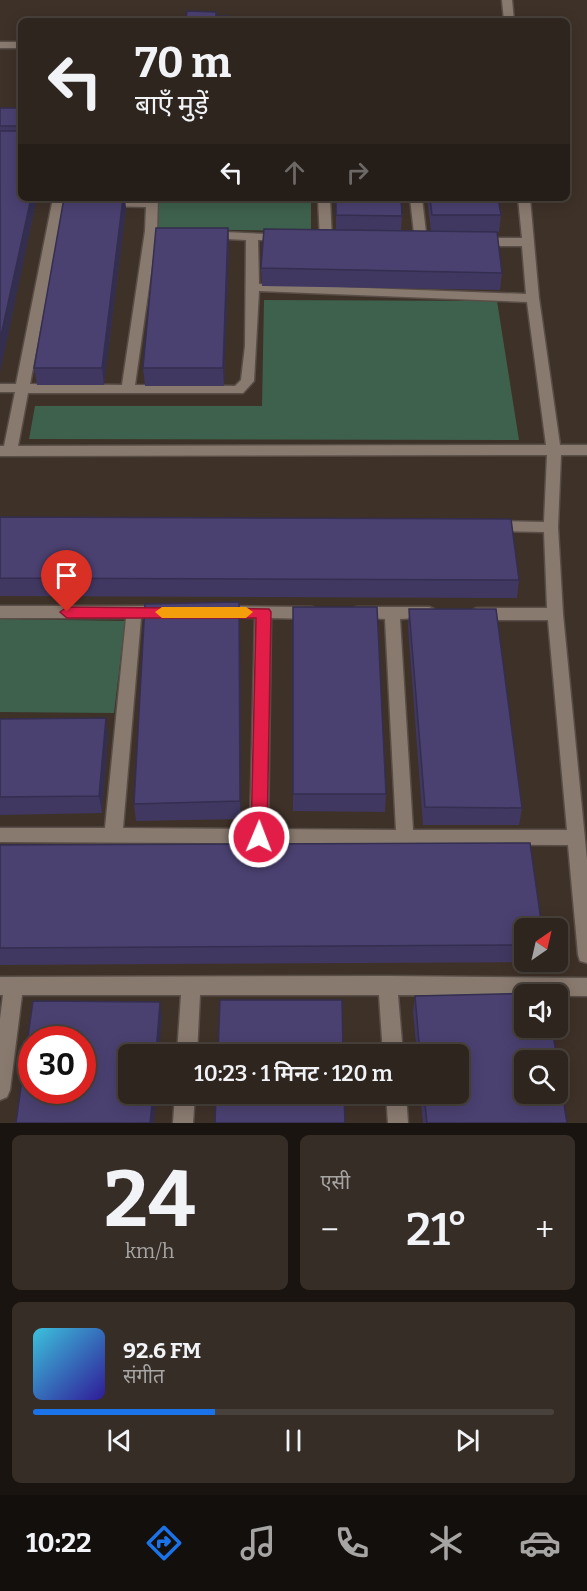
<!DOCTYPE html>
<html lang="hi">
<head>
<meta charset="utf-8">
<style>
	body { margin:0; font-family:Bitter,"Noto Sans Devanagari",serif; background:#362d27; color:#f1f3f6; height:100vh; display:flex; flex-direction:column; font-size:22px; white-space:nowrap }
	* { box-sizing:border-box; margin:0 }
	p { font-size:20px; color:#a7a5a4 }
	.icon { flex:none; width:33px; height:33px; fill:none; stroke:currentColor; stroke-width:2; stroke-linecap:round; stroke-linejoin:round }
	.map { position:relative; height:1123px; overflow:hidden }
	.side { display:flex; flex-direction:column; gap:12px; padding:12px; background:#191410; flex:1 }
	.side>* { flex:none }
	.hud { position:absolute; left:18px; top:18px; width:552px; height:183px; border-radius:9px; box-shadow:0 3px 15px #0003,0 0 0 2px #49423c; background:#2e251e; color:#f1f3f6; overflow:hidden }
	.needle { width:39px; rotate:34deg }
	.fabs { position:absolute; left:514px; top:918px; display:grid; gap:12px }
	.fabs a { display:grid; place-items:center; width:54px; height:54px; border-radius:9px; background:#2e251e; box-shadow:0 3px 15px #0003,0 0 0 2px #49423c; font-size:30px }
	.speed { position:absolute; left:18px; top:1026px; display:flex; gap:12px; font-size:30px; font-weight:700; text-align:center }
	.speed>* { display:grid; place-content:center; width:78px; height:78px; border-radius:50%; background:#2e251e; box-shadow:0 3px 15px #0003,0 0 0 2px #49423c; line-height:1 }
	.speed .limit { border:9px solid #d22; background:#fff; color:#111 }
	.pin { position:absolute; display:grid; place-items:center; width:51px; height:51px; color:#fff; margin:-62px -26px; border-radius:50% 50% 50% 0; rotate:-45deg; box-shadow:0 0 6px #0007 }
	.pin .icon { rotate:45deg }
	.me { position:absolute; width:66px; margin:-33px; rotate:1deg; stroke-linejoin:round; filter:drop-shadow(0 0 4px #0008) }
	.turn { display:flex; align-items:center; gap:21px; height:126px; padding:0 18px; font-size:27px }
	.turn .icon { width:78px; height:78px; stroke-width:2.5 }
	.turn b { display:block; font-size:42px; line-height:51px }
	.lanes { display:flex; align-items:center; height:57px; padding:0 18px; background:#0003; justify-content:center; gap:30px; direction:ltr }
	.lanes .off { opacity:.35 }
	.big { font-size:45px; font-weight:600; line-height:1.1 }
	.side .widget { flex:1; display:flex; flex-direction:column; justify-content:center; gap:9px; min-width:0; padding:0 21px; border-radius:9px; background:#362d27 }
	.side .dial { align-items:center; gap:0 }
	.dial b { font-size:78px; line-height:1 }
	.song { display:flex; align-items:center; gap:18px }
	.cover { width:72px; height:72px; border-radius:9px; background:linear-gradient(135deg,hsl(190 70% 55%),hsl(250 70% 35%)) }
	.played { height:6px; border-radius:3px; background:linear-gradient(90deg,#1a73e8 35%,#49423c 35%) }
	.keys { display:flex; justify-content:space-around; direction:ltr }
	.heat { display:flex; justify-content:space-between; align-items:center; font-size:33px; direction:ltr }
	.side .tiles { flex:1; display:grid; gap:12px; grid-template-columns:1fr 1fr }
	.widget:last-child { grid-column:span 2 }
	.trip { position:absolute; left:118px; top:1044px; width:351px; height:60px; border-radius:9px; background:#2e251e; box-shadow:0 3px 15px #0003,0 0 0 2px #49423c; font-weight:600; line-height:60px; text-align:center }
	.dock { display:flex; height:96px; justify-content:space-around; align-items:center; background:#120f0c; color:#a7a5a4 }
	.dock .icon { width:42px; height:42px }
	.dock .selected { color:#1a73e8 }
	.dock b { font-size:27px; color:#f1f3f6 }
	.map>svg:first-child { display:block }
	.green { fill:#3e614d }
	.lines { fill:none; stroke-linecap:round; stroke-linejoin:round }
	.minor-casing { stroke:#594e47; stroke-width:3 }
	.minor { fill:#897a6f; fill-rule:evenodd }
	.wall { fill:#403861 }
	.shaded-wall { fill:#342e4f }
	.building { fill:#4b4171; stroke:#342e4f; stroke-width:1.5; fill-rule:evenodd }
	.route { fill:#e11d48; stroke:#92132f; stroke-width:1.5 }
	.slow { fill:#f59e0b }
</style>
</head>
<body>
<div class="map">
<svg width="587" height="1123" viewBox="0 0 587 1123">
	<rect width="100%" height="100%" fill="#3e3128"/>
	<g class="green">
		<path d="M157 198H311V231L153 229Z"/>
		<path d="M264 300 497 301 519 440 29 439 35 406H262Z"/>
		<path d="M0 619 125 621 114 713 0 712Z"/>
	</g>
	<g class="lines">
		<defs>
			<g id="minor">
				<path d="M502 0H512L514 21H504Z"/>
				<rect x="0" y="42" width="21" height="6"/>
				<path d="M53 198H65L30 384 122 385 145 231 146 207 106 206 100 203 106 200H146V198H158L157 231 135 385 235 386 241 380 245 346 246 240 208 238 204 237V231L266 234V240H258L259 284 526 294 522 246H478L472 242 478 238H522L518 198H530L539 298 560 445H587V455H561L558 527 563 614 587 860V963L580 961 578 955 568 845 0 842V828H105L126 618H0V606H165L170 608 173 612 170 616 141 618 123 828 250 829 255 618 214 616 211 612 214 608 219 606 312 607 317 609 320 613 317 617 312 619 271 618 268 829 396 830 385 619 352 617 349 613 352 609 357 607H429L434 609 437 613 434 617 400 619 413 830H567L548 620H477L472 618 469 614 472 610 477 608H547L544 532 492 531 485 526 492 521 544 522 547 455 0 456V446H4L15 392H0V384H16ZM259 291 527 302 546 445 18 446 28 393H243L254 381Z"/>
				<path d="M318 198H330L332 241 326 245 320 241Z"/>
				<path d="M410 198H422L427 242 425 245H417L415 242Z"/>
				<path d="M388 976 587 978V996L398 995 403 1054H383L379 995H200L197 1054H177L181 995H22L10 1090 7 1097 0 1100V1019L3 995H0V977Z"/>
				<path d="M175 1094H195L193 1123H173Z"/>
				<path d="M386 1094H406L408 1123H388Z"/>
			</g>
		</defs>
		<use href="#minor" class="minor-casing"/>
		<use href="#minor" class="minor"/>
	</g>
	<g class="wall">
		<path d="M0 108H21V198H37L0 372Z"/>
		<path d="M336 198 402 216 401 231H431L427 198H498L501 215 499 232H485L502 273 500 290 262 286 261 268 336 230Z"/>
		<path d="M126 208 104 385H37L34 368Z"/>
		<path d="M228 228 229 245 224 386H145L143 368Z"/>
		<path d="M0 517 519 580 517 598 0 596Z"/>
		<path d="M293 607 386 794 385 812 293 811Z"/>
		<path d="M409 609 522 808 519 825H423L408 627Z"/>
		<path d="M240 620 241 819 136 821 134 804Z"/>
		<path d="M0 719 108 736 102 813 0 815Z"/>
		<path d="M0 845 525 928V962H541L0 965Z"/>
		<path d="M415 996 567 1123H423L420 1094H459V1054H417L413 1012Z"/>
	</g>
	<g class="shaded-wall">
		<path d="M31 198H37L0 372V340Z"/>
		<path d="M123 198H125L126 208 104 385 102 368Z"/>
		<path d="M228 228 229 245 224 386 223 368Z"/>
		<path d="M239 602 240 620 241 819 240 801Z"/>
		<path d="M106 718 108 736 102 813 99 796Z"/>
		<path d="M160 1002 162 1018 159 1054H156Z"/>
		<path d="M153 1094H156L154 1123H150Z"/>
	</g>
	<g class="building">
		<path d="M187 11 216 12V16H228L227 21H186Z"/>
		<rect x="0" y="108" width="21" height="18"/>
		<path d="M0 131H21V198H31L0 340Z"/>
		<path d="M64 198H123L102 368H34Z"/>
		<path d="M336 198H401L402 216 336 215Z"/>
		<path d="M430 198H498L501 215H432Z"/>
		<path d="M156 228H228L223 368H143Z"/>
		<path d="M264 229 497 232 502 273 261 268Z"/>
		<path d="M0 517 511 519 519 580 0 578Z"/>
		<path d="M239 602 240 801 134 804 145 604Z"/>
		<path d="M293 607H377L386 794H293Z"/>
		<path d="M409 609H496L522 808 425 807Z"/>
		<path d="M106 718 99 796 0 797V719Z"/>
		<path d="M530 843 542 928H525V945L0 948V845Z"/>
		<path d="M546 993V994H525V1028H552L557 1060H525V1094H558V1068L567 1123H427L424 1094H459V1054H420L415 996Z"/>
		<path d="M220 1000H342L343 1054H218Z"/>
		<path d="M33 1001 160 1002 156 1054H129V1094H153L150 1123H16ZM32 1040H82V1090H32Z"/>
		<path d="M216 1094H344L345 1123H215Z"/>
	</g>
	<path class="route" d="M67 607 269 609 271 612 267 837 265 842 259 844 253 842 251 837 256 618H67L60 612Z"/>
	<path class="slow" d="M162 607H246L253 612 246 618H162L155 612Z"/>
</svg>
<div class="fabs">
<a><svg class="needle" viewBox="-14 -14 28 28"><path d="M0-13l5 13h-10z" fill="#e53935"/><path d="M0 13l5-13h-10z" fill="#a7a5a4"/></svg></a>
<a><svg class="icon" aria-label="sound" viewBox="0 0 24 24"><path d="M4 9h4l5-4v14l-5-4H4zM17 9q2 3 0 6"/></svg></a>
<a><svg class="icon" aria-label="search" viewBox="0 0 24 24"><circle cx="10" cy="10" r="6"/><path d="M15 15l6 6"/></svg></a>
</div>
<div class="speed"><div class="limit">30</div></div>
<div class="pin" style="left:67px;top:612px;background:#d93025"><svg class="icon" aria-label="arrive" viewBox="0 0 24 24"><path d="M6 21V4h12l-3 4 3 4H6"/></svg></div>
<svg class="me" style="left:259px;top:837px" viewBox="-20 -20 40 40"><circle r="17" fill="#e11d48" stroke="#fff" stroke-width="3"/><path d="M0-11L8 9 0 5-8 9z" fill="#fff"/></svg>
<div class="trip">10:23 · 1 मिनट · 120 m</div>
<div class="hud">
<div class="turn"><svg class="icon" aria-label="left" viewBox="0 0 24 24"><path d="M17 20v-9H6M10 6l-5 5 5 5"/></svg><div><b>70 m</b>बाएँ मुड़ें</div></div>
<div class="lanes"><svg class="icon" aria-label="left" viewBox="0 0 24 24"><path d="M17 20v-9H6M10 6l-5 5 5 5"/></svg><svg class="icon off" aria-label="ahead" viewBox="0 0 24 24"><path d="M12 20V5M6 11l6-6 6 6"/></svg><svg class="icon off" aria-label="right" viewBox="0 0 24 24"><path d="M7 20v-9h11M14 6l5 5-5 5"/></svg></div>
</div>
</div>
<section class="side">
<div class="tiles">
<div class="widget dial"><b>24</b><p>km/h</p></div>
<div class="widget"><p>एसी</p>
<div class="heat"><a>−</a><b class="big">21°</b><a>+</a></div>
</div>
<div class="widget">
<div class="song"><i class="cover"></i><div><b>92.6 FM</b><p>संगीत</p></div></div>
<div class="played"></div>
<div class="keys"><svg class="icon" aria-label="previous" viewBox="0 0 24 24"><path d="M18 5L8 12l10 7zM5 5v14"/></svg><svg class="icon" aria-label="pause" viewBox="0 0 24 24"><path d="M8 5v14M16 5v14"/></svg><svg class="icon" aria-label="next" viewBox="0 0 24 24"><path d="M6 5l10 7-10 7zM19 5v14"/></svg></div>
</div>
</div>
</section>
<nav class="dock">
<b>10:22</b>
<svg class="icon selected" aria-label="directions" viewBox="0 0 24 24"><path d="M12 3l9 9-9 9-9-9zM9 14v-3h6M13 9l2 2-2 2"/></svg>
<svg class="icon" aria-label="music" viewBox="0 0 24 24"><path d="M9 18V5l10-2v13"/><circle cx="6" cy="18" r="3"/><circle cx="16" cy="16" r="3"/></svg>
<svg class="icon" aria-label="phone" viewBox="0 0 24 24"><path d="M5 4h4l2 5-3 2q2 4 5 5l2-3 5 2v4C11 20 4 13 5 4z"/></svg>
<svg class="icon" aria-label="climate" viewBox="0 0 24 24"><path d="M12 3v18M4 7l16 10M4 17L20 7"/></svg>
<svg class="icon" aria-label="car" viewBox="0 0 24 24"><path d="M5 17H2v-5l4-1 3-4h7l3 4 3 1v5h-3M9 17h6M6 11h13"/><circle cx="7" cy="17" r="2"/><circle cx="17" cy="17" r="2"/></svg>
</nav>
</body>
</html>
